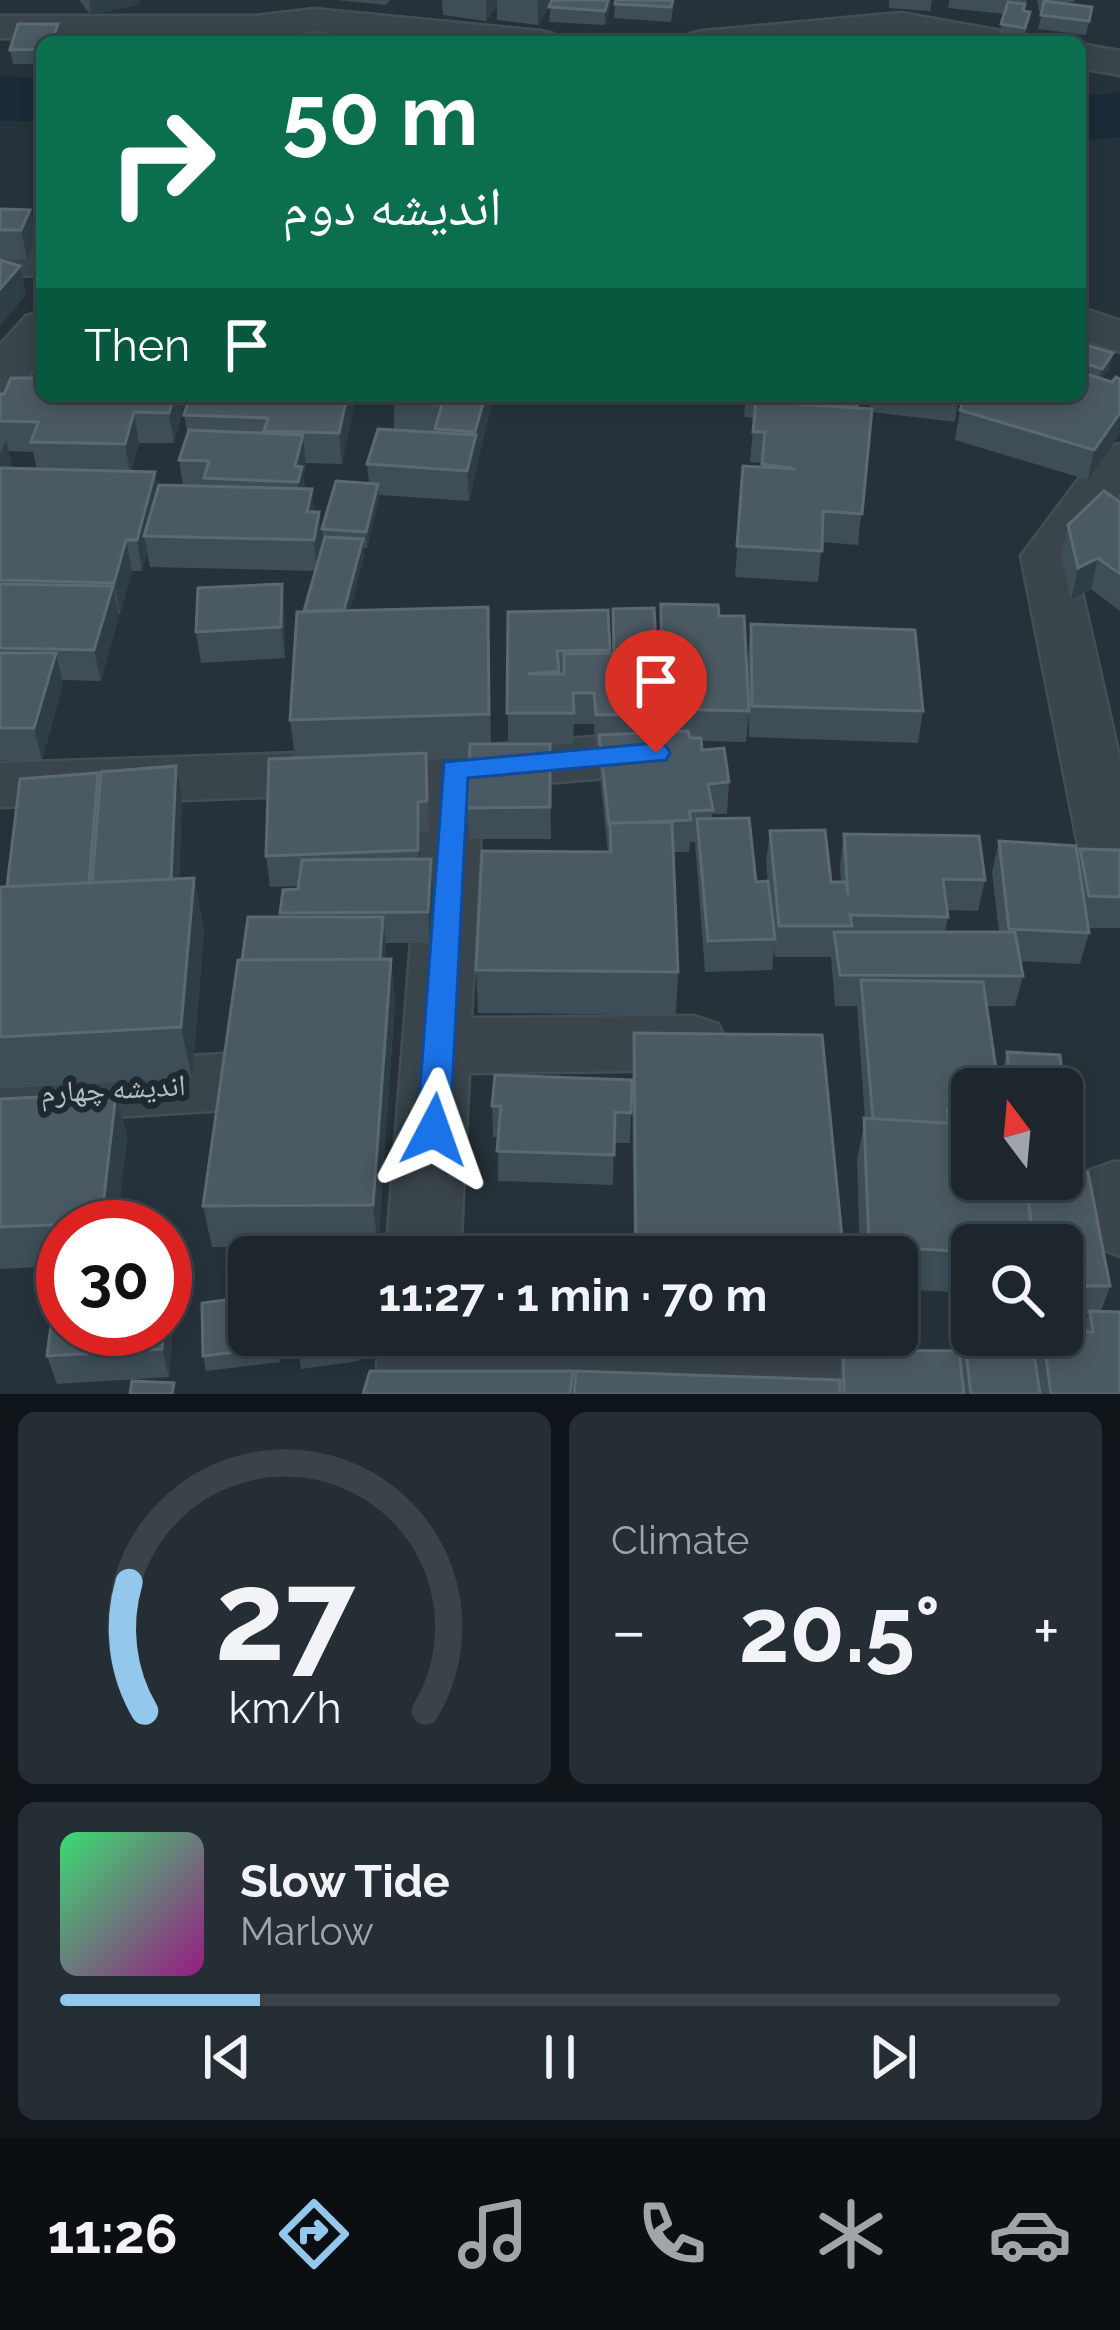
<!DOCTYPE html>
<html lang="en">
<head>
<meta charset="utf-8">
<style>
	body { margin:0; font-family:Raleway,"Noto Naskh Arabic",sans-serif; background:#252e34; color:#f1f3f6; height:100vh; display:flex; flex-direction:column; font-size:45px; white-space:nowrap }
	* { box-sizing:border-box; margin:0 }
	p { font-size:39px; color:#a0a5a9 }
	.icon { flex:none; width:66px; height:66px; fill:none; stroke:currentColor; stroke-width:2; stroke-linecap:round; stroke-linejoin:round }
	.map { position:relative; height:1394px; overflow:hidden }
	.sheet { display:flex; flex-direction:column; gap:18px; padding:18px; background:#0f1518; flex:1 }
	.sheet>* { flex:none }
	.banner { position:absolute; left:36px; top:36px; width:1050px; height:366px; border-radius:18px; box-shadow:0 6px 18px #0003,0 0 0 3px #3a4348; background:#0b6e4f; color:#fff; overflow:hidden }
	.needle { width:78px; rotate:344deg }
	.controls { position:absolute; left:951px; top:1068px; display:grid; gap:24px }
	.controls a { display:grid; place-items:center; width:132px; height:132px; border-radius:18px; background:#1c262c; box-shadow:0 6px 18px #0003,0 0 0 3px #3a4348; font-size:60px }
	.speed { position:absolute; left:36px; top:1200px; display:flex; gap:24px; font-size:60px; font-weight:700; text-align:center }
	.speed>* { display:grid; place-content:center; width:156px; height:156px; border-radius:50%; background:#1c262c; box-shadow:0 6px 18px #0003,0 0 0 3px #3a4348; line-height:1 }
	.speed .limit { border:18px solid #d22; background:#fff; color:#111 }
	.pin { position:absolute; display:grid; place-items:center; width:102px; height:102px; color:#fff; margin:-123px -51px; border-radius:50% 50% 50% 0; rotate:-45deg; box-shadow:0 0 12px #0007 }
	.pin .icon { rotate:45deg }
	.me { position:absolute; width:132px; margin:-66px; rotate:4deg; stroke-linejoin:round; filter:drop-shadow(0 0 9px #0008) }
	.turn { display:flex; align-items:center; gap:42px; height:252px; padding:0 48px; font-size:54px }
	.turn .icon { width:156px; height:156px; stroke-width:2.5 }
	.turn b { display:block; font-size:84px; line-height:102px }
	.then { display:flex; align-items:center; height:114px; padding:0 48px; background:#0003; gap:24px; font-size:45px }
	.big { font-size:90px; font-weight:700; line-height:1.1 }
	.sheet .tile { flex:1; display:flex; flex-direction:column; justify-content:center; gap:18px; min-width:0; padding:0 42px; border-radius:18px; background:#252e34 }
	.sheet .dial { align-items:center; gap:0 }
	.dial svg { height:312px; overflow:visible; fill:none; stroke:#3a4348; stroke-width:7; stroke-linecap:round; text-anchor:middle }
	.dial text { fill:#f1f3f6; stroke:none }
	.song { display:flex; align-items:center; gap:36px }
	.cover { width:144px; height:144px; border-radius:18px; background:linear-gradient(135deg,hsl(140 70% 55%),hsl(310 70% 35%)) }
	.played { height:12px; border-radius:6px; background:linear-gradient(90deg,#94c7ec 20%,#3a4348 20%) }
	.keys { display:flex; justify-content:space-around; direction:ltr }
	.heat { display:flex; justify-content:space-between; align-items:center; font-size:66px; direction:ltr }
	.sheet .tiles { flex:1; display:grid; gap:18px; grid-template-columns:1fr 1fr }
	.tile:last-child { grid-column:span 2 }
	.trip { position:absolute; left:228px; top:1236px; width:690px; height:120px; border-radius:18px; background:#1c262c; box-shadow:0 6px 18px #0003,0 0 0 3px #3a4348; font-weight:700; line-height:120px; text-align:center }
	.menu { display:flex; height:192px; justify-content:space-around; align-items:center; background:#0b0f12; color:#a0a5a9 }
	.menu .icon { width:84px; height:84px }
	.menu .on { color:#94c7ec }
	.menu b { font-size:54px; color:#f1f3f6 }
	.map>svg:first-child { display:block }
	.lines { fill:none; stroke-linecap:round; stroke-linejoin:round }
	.river { fill:#1a2b37; fill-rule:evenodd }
	.minor-casing { stroke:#434d54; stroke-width:5 }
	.minor { fill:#39444b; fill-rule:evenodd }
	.wall { fill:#3e4d56; fill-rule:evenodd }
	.shaded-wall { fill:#2f3d46 }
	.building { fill:#4b5962; stroke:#5b6972; stroke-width:3 }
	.route { fill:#1a73e8; stroke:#114b97; stroke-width:3 }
	.labels { text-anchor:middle; stroke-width:12; stroke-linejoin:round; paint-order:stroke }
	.street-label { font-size:30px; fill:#b5bfc6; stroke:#1f2930 }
</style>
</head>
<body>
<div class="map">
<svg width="1120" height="1394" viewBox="0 0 1120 1394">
	<rect width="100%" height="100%" fill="#26323a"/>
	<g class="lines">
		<g class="river">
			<rect x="0" y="77" width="42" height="44"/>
			<path d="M1120 93V137L1080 140V96Z"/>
		</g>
		<defs>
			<g id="minor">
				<path d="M314 9 540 31 553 34 559 42H424L314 31 299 33 306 42 0 38V16H257Z"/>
				<path d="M901 13 1002 31 1015 34 1021 42H938L901 35 828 42H684L690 34 703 31Z"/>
				<path d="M1080 44 1120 51V75L1080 68Z"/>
				<path d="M42 248V274L0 278V252Z"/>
				<path d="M1080 307 1120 321V352L1080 338Z"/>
				<path d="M42 312V353L17 397 0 401V345L26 316Z"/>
				<path d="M1120 444V494L1074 557 1120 760V892L1092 887 1083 870 1021 556 1102 448Z"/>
				<path d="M656 732 677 738 685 753 677 768 656 774 483 788 471 1018 694 1016 718 1024 727 1043 718 1062 694 1070 469 1073 460 1257H386L423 791 0 807V763L454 748Z"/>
				<path d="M225 1054 249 1062 259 1082 249 1102 225 1110 0 1124V1066Z"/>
				<path d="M1113 1162H1120V1256L1094 1246 1077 1193 1088 1171Z"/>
				<path d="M379 1335H861L886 1345 897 1370 887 1394H393L377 1367Z"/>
			</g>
		</defs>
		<use href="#minor" class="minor-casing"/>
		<use href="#minor" class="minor"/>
	</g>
	<g class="wall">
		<path d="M79 0H139L140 4 91 15Z"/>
		<path d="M336 0H390L386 5Z"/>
		<path d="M442 0H611L605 25 549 22 551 4 538 25 497 20V6L486 21 443 15Z"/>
		<path d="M674 0 671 22 614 18 615 4Z"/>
		<path d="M889 0H932L930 11 889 8Z"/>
		<path d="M949 0H1027L1024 11 1027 26 1023 42 999 39 1004 14 948 8Z"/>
		<path d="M1037 0H1074V2H1068V4L1092 7 1086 35 1038 29 1042 12H1039Z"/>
		<path d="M58 24 60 38 59 42H42V64H13L10 50Z"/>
		<path d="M0 209 30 210 36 239 27 259H0Z"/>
		<path d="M1080 343 1109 369 1102 379 1112 382 1088 480 955 440 960 410 1080 396Z"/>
		<path d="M42 365V396H187L174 443H139L131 471 155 472 158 489 159 485 183 486 179 460 188 435 184 415 190 396H353L354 405 342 464 306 463 303 476 305 489H312L314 512H319L322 543 321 550 323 541 322 529 336 481 369 483 367 464 378 429 394 430V396H493L469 501 379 495 367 548H363L364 555 350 610 488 607 491 744H508V612L608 610 610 653H612L613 609 654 608 660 714 659 733H661V604L718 605 719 616H744L749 711 746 742 701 741 702 750 724 748 729 782 727 814H712V819L749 818 756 882 768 883 766 862 770 831 825 830 831 882H841L840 865 844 834 979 836 985 880 978 911 947 910 948 917 945 932H999L992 872 999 841 1076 846 1078 858 1080 849 1120 850V928H1088L1089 933 1080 964 1020 961 1023 976 1015 1006H986L998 1086 1007 1052 1060 1055 1070 1150 1064 1172H1088L1110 1286 1101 1311 1120 1312V1394H574L576 1371 838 1380 843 1350 957 1351 963 1329H972V1335H1031L1034 1354 1041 1335H1062V1330L1082 1331 1088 1315H1062V1245H972V1293L897 1289V1257H860L857 1160 865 1119 857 1006H835L831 957H775L774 948 772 970 705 972 695 842H690L689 852H674L678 972 676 1015 478 1013 476 970 482 851 608 852 599 767V746H595L594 724H574L573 744 550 745 551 839H469L467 808 469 758 427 760 429 833H420L421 859H431L433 891 430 943H386L385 959H391L395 1001 378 1247H212L203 1206 238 960H242L248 917H281L283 890 298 889 299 886 270 887 266 856 269 759 295 758 290 720 297 612 304 611 315 571 150 567 147 552 142 571H132L120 614H118L101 681 62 680 63 684 42 760H0V394H4L11 378H37V375ZM8 451 33 452 37 469 12 468ZM972 1089H1062V1179H972Z"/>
		<path d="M746 396 870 408 871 396H959L955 422 871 412 858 545 822 542 818 582 735 577 743 466 762 467V463L750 462 754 418 744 417Z"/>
		<path d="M1120 502V611L1091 589 1071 600 1061 556 1068 525Z"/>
		<path d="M285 615V658L201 663 196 632Z"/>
		<path d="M751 624 923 711 918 743 749 737 748 655Z"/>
		<path d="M98 773 100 784 182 797 179 879 194 878 204 930 192 1078 0 1089V887H7Z"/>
		<path d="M634 1033 844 1257H634L632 1085 630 1143H614L613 1185 498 1181V1137H493L492 1106 632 1080Z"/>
		<path d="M116 1093 127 1136 117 1227H63V1329L177 1278 169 1377 57 1384 47 1356 59 1266 0 1269V1099Z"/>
		<path d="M249 1335H279L280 1362 206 1371 203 1356Z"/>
		<path d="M297 1335H357L359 1361 301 1369Z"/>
		<path d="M462 1335H611L610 1350H547V1358L463 1357Z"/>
		<path d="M635 1335H842L841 1340 635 1337Z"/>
	</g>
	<g class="shaded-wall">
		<path d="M94 0H139L140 4 91 15 89 1Z"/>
		<path d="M486 0H497V6L486 21Z"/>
		<path d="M538 0H553L538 25Z"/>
		<path d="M608 0H611V4L605 25V11Z"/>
		<path d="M58 24 60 38 59 42H52Z"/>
		<path d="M30 210 36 239 27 259 21 230Z"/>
		<path d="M20 266 26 295 0 326V289Z"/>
		<path d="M1113 353 1109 369 1098 385 1102 369Z"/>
		<path d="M174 396H187L174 443 169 413Z"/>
		<path d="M347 396H353L354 405 342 464 339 433Z"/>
		<path d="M485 396H493V398L469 501 467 471Z"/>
		<path d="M134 412 139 443 130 474 125 444Z"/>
		<path d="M1120 413V433L1088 480 1094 450Z"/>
		<path d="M303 435 306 466 303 476 306 497 302 513 295 466Z"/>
		<path d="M6 440 13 470 0 490V454Z"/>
		<path d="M155 472 161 502 144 536 147 552 142 571 137 540Z"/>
		<path d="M378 484 379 500 367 548 366 532Z"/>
		<path d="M312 489 315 520 311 542 307 512Z"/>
		<path d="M319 512 322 543 317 571 314 540Z"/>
		<path d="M363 539 364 555 343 640 341 624Z"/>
		<path d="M126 540 132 571 120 614 114 583Z"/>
		<path d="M1098 558 1091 589 1071 600 1078 568Z"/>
		<path d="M282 584 285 615V658L281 627Z"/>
		<path d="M113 586 119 617 101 681 94 650Z"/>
		<path d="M56 653 63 684 42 760 34 728Z"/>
		<path d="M176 766 182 797 178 911 171 880Z"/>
		<path d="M98 773 105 804 98 896 89 890Z"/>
		<path d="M418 802 420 833 421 881 418 850Z"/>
		<path d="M431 859 433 891 430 943 428 912Z"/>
		<path d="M194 878 204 930 192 1078 181 1027Z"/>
		<path d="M383 917 386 948 382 994 379 963Z"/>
		<path d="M391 959 395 1001 378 1247 373 1205Z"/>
		<path d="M116 1093 127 1136 117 1227H102L101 1223Z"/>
		<path d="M170 1248 177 1278 169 1377 162 1349 163 1329H165Z"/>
	</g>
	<g class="building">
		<path d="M552 0H608L605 11 549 7Z"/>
		<path d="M616 0H673L671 7 615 4Z"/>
		<path d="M1044 1 1092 7 1089 21 1041 15Z"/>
		<path d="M1008 2 1025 4 1023 11 1030 12 1025 28 1001 24Z"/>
		<path d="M18 24H58L52 42H42V49L10 50Z"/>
		<path d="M0 209 30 210 21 230H0Z"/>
		<path d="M0 260 20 266 0 289Z"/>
		<path d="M1080 343 1113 353 1102 369 1080 362Z"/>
		<path d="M1080 372 1112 382 1116 377 1120 379V413L1094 450 960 410 965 396H1080Z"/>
		<path d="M11 378H42V396H174L169 413 134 412 125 444 31 442 38 422 0 421V394H4Z"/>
		<path d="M190 396H347L339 433 264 431 268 418 184 415Z"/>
		<path d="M394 396H485L475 432 435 429 442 404 392 400Z"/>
		<path d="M746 396H858L857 408 746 401Z"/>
		<path d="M756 401 872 409 862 514 823 511 822 551 737 546 743 466 796 469 762 464 765 432H753Z"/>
		<path d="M378 429 476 435 467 471 367 464Z"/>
		<path d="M189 430 303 435 295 466 302 467 298 482 204 478 209 461 179 460Z"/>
		<path d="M0 468 155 472 137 540H126L114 583 0 580Z"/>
		<path d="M336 481 378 484 366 532 322 529Z"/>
		<path d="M159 485 312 489 307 512H319L314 540 144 536Z"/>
		<path d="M1104 491 1120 502V574L1098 558 1078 568 1068 525Z"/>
		<path d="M325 537 363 539 344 610 304 611Z"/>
		<path d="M0 584 113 586 94 650 0 648Z"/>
		<path d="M282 584 281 627 196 632 198 588Z"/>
		<path d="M661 604 718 605 719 616H744L749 711 662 709Z"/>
		<path d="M488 607 489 714 290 720 297 612Z"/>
		<path d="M654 608 660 714 596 715 594 693H573L574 713H507L508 612 608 610 610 650 557 651 559 671 528 674H564V654L614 653 613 609Z"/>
		<path d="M751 624 915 630 923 711 752 706Z"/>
		<path d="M0 653H56L34 728H0Z"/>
		<path d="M688 731 690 738H701L702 750 724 748 729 782 708 784 713 810 689 811 691 820 609 824 599 735Z"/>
		<path d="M470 744H550V807L467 808Z"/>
		<path d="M426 753 427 801 418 802V850L266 856 269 759Z"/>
		<path d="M176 766 171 879 92 883 101 772Z"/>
		<path d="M98 773 89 883 7 887 20 779Z"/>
		<path d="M749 818 756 882 768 881 775 939 708 941 697 819Z"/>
		<path d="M672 822 678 972 476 970 482 851 611 852 610 823Z"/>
		<path d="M825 830 831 882H846L848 895 844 834 979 836 985 880 943 879 948 917 850 915 852 926H779L770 831Z"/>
		<path d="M999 841 1076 846 1089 933 1009 929Z"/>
		<path d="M1080 849 1120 850V897L1089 896Z"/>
		<path d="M431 859 428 912 280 913 283 890 298 889 302 860Z"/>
		<path d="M194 878 181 1027 0 1037V887Z"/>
		<path d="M248 917H383L380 959 242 960Z"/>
		<path d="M834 932H1015L1023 976 840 975Z"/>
		<path d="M391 959 373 1205 203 1206 238 960Z"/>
		<path d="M861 980 983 982 999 1089H972V1105L956 1104 955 1109H947L949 1123 873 1119Z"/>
		<path d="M634 1033 822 1035 844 1257H636Z"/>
		<path d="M1007 1052 1060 1055 1070 1150 1062 1149V1089H1010Z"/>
		<path d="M495 1075 632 1080 631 1113 615 1112 614 1155 497 1151 501 1106H492Z"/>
		<path d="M116 1093 101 1223 0 1227V1099Z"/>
		<path d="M956 1104 972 1105V1179H1026L1033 1245H972V1252L869 1246 864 1118 957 1124Z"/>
		<path d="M1062 1172H1088L1110 1286H1062V1245H1034L1026 1179H1062Z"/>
		<path d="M477 1235 613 1236 612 1257H475Z"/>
		<path d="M165 1248H170L165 1307Z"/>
		<path d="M60 1255H63V1329H163L162 1349 47 1356Z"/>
		<path d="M249 1297V1335H277V1347L203 1356 202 1303Z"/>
		<path d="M1090 1311 1120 1312V1394H1051L1043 1335H1062V1330L1093 1332Z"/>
		<path d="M963 1329H972V1335H1031L1040 1394H971Z"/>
		<path d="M297 1335H356L357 1346 298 1354Z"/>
		<path d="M843 1350 959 1351 964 1394H844Z"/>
		<path d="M370 1371H573L570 1394H363Z"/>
		<path d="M576 1371 840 1380V1394H574Z"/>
		<path d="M132 1381 174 1383 172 1394H130Z"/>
	</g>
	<path class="route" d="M656 743 666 746 670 753 666 760 468 778 450 1130 445 1140 434 1145 422 1140 417 1130 444 762Z"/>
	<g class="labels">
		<g class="street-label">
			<text transform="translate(113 1089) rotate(-3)" y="10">اندیشه چهارم</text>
		</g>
	</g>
</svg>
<div class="controls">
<a><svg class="needle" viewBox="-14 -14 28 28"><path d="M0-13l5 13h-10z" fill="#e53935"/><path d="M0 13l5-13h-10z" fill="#a0a5a9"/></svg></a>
<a><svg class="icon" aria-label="search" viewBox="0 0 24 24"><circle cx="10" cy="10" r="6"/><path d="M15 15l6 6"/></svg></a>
</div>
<div class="speed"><div class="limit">30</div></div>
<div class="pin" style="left:656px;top:753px;background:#d93025"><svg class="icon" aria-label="arrive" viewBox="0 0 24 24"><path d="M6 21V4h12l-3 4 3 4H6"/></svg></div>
<svg class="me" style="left:434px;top:1130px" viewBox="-20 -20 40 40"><path d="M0-17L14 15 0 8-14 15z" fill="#1a73e8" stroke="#fff" stroke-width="4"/></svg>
<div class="trip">11:27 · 1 min · 70 m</div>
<div class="banner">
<div class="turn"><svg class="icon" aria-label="right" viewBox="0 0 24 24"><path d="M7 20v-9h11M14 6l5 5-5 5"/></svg><div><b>50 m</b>اندیشه دوم</div></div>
<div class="then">Then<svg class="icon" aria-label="arrive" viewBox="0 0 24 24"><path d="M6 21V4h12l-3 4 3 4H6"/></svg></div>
</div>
</div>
<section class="sheet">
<div class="tiles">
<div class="tile dial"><svg viewBox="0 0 100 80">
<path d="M14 69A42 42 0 1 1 86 69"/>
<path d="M14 69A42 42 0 0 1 10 36" stroke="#94c7ec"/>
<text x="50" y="56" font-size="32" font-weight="700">27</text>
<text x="50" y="72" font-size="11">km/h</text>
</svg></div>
<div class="tile"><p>Climate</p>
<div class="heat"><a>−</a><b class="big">20.5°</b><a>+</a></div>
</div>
<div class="tile">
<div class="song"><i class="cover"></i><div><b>Slow Tide</b><p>Marlow</p></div></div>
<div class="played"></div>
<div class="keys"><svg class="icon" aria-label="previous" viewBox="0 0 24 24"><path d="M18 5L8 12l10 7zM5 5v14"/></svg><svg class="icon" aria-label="pause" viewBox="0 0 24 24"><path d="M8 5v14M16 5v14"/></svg><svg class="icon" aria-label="next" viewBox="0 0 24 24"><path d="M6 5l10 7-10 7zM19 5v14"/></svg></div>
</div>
</div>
</section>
<nav class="menu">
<b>11:26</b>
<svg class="icon on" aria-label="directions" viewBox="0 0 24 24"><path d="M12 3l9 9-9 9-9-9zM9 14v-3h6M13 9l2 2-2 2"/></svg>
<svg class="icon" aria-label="music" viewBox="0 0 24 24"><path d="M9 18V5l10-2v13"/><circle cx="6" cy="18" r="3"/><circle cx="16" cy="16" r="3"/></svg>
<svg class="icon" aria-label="phone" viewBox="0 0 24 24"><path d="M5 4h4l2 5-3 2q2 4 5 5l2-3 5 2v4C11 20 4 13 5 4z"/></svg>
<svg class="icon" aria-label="climate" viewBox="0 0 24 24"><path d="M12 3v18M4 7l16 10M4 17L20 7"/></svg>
<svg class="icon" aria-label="car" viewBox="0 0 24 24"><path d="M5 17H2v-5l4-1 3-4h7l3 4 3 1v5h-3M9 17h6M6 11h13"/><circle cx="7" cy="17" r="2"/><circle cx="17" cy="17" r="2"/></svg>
</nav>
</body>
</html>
